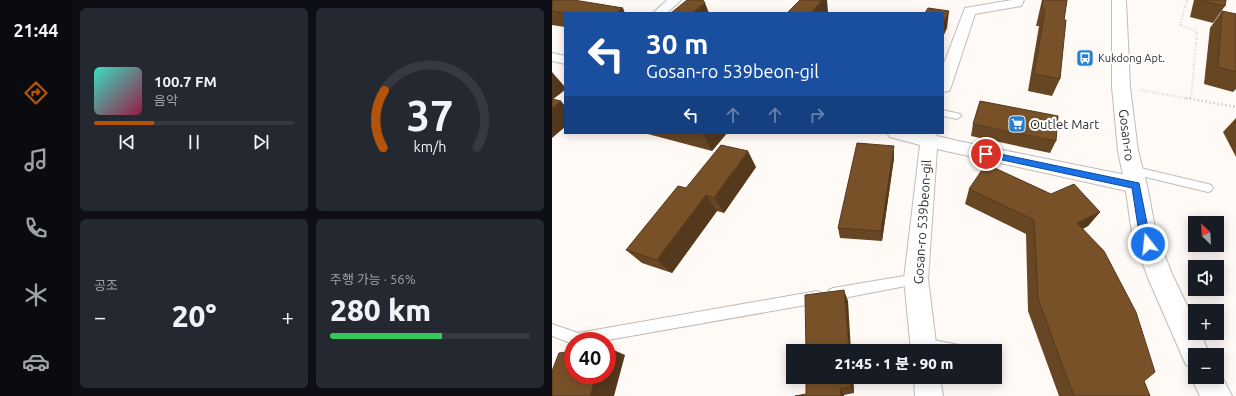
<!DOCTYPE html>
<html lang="ko">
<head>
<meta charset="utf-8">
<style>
	body { margin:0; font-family:Ubuntu,"Noto Sans KR",sans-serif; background:#242831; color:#f1f3f6; height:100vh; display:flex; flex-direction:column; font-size:15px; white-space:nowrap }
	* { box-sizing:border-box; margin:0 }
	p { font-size:13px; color:#9ea1a6 }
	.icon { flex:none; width:22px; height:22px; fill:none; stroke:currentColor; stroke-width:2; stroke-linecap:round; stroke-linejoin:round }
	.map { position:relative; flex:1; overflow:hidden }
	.details { display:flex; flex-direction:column; gap:8px; padding:8px; background:#0d0f14; width:480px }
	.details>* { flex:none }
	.hud { position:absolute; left:12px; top:12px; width:380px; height:122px; border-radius:0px; box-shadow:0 2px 10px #0003; background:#1a4fa0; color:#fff; overflow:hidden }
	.needle { width:26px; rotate:335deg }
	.tools { position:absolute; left:636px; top:216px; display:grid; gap:8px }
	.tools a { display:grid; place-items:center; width:36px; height:36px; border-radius:0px; background:#171b24; box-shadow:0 2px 10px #0003; font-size:20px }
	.speed { position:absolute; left:12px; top:332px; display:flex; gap:8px; font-size:20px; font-weight:700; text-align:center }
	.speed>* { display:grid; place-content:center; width:52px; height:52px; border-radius:50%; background:#171b24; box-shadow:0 2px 10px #0003; line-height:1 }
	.speed .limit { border:6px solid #d22; background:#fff; color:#111 }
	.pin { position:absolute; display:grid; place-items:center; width:34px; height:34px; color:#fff; margin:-17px; border:2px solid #fff; border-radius:50%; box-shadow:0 1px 4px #0007 }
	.me { position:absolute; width:44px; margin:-22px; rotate:344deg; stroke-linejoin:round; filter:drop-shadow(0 0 3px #0008) }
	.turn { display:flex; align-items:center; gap:14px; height:84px; padding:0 16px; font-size:18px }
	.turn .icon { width:52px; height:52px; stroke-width:2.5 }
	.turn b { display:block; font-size:28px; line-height:34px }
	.lanes { display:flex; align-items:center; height:38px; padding:0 16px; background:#0003; justify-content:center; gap:20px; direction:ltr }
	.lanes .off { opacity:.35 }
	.big { font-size:30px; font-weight:800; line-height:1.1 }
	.details .card { flex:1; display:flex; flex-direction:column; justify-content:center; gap:6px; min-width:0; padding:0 14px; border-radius:6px; background:#242831 }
	.details .dial { align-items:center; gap:0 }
	.dial svg { height:104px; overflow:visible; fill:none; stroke:#363941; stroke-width:7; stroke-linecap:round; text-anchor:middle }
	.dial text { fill:#f1f3f6; stroke:none }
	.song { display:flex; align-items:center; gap:12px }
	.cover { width:48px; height:48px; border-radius:6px; background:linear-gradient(135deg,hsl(170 70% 55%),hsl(340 70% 35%)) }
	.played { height:4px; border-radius:2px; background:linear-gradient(90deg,#b45309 30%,#363941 30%) }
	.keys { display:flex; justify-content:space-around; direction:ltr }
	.heat { display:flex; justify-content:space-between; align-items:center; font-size:22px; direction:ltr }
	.charge { height:6px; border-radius:3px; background:linear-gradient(90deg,#34c759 56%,#363941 0) }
	.details .tiles { flex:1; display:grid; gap:8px; grid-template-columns:repeat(2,1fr) }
	.trip { position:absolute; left:234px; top:344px; width:216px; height:40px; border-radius:0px; background:#171b24; box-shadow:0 2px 10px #0003; font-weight:800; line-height:40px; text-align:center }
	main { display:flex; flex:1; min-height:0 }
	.tab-bar { display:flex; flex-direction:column; width:72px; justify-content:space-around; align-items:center; background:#090b0e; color:#9ea1a6 }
	.tab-bar .icon { width:28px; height:28px }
	.tab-bar .on { color:#b45309 }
	.tab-bar b { font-size:18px; color:#f1f3f6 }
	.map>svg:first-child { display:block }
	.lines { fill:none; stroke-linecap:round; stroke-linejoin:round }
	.lane-casing { stroke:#c1bcb7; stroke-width:2 }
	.street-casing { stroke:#c1bcb7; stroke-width:2 }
	.secondary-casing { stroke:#c1bcb7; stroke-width:2 }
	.path-far1 { stroke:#bebab7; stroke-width:2; stroke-dasharray:0.5 2; stroke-linecap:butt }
	.path { stroke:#bebab7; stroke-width:2.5; stroke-dasharray:1 3; stroke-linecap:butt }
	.lane { fill:#fff; fill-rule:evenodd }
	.street { fill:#fff; fill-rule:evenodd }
	.secondary { fill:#fff; fill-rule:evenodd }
	.wall { fill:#674623 }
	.shaded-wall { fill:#54391d }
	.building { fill:#785129; stroke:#54391d }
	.route { fill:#1a73e8; stroke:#114b97 }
	.labels { text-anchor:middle; stroke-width:4; stroke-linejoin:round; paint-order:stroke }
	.far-poi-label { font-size:11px; fill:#2f2d2c; stroke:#fff; text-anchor:start }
	.poi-label { font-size:13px; fill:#2f2d2c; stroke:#fff; text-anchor:start }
	.street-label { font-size:13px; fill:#2f2d2c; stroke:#fff }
</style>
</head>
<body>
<main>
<nav class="tab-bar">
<b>21:44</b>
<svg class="icon on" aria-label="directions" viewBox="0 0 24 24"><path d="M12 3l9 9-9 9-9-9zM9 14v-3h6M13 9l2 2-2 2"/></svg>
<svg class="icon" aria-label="music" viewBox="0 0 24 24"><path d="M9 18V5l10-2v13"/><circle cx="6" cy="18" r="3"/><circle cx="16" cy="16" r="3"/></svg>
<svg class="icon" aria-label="phone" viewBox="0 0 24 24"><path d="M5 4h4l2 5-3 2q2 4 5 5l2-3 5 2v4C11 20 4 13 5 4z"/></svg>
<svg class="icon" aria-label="climate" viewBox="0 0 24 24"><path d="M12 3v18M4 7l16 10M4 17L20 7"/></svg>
<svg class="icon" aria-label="car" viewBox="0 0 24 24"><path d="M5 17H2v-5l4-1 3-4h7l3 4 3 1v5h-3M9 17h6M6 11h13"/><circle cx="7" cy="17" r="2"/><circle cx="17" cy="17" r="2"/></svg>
</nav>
<section class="details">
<div class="tiles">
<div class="card">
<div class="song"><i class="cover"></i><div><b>100.7 FM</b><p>음악</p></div></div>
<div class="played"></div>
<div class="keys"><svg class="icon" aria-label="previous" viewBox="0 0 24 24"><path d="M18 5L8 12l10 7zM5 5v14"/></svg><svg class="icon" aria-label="pause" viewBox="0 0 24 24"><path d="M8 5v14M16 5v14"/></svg><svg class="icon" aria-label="next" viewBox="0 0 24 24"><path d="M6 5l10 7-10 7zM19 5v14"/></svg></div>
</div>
<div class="card dial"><svg viewBox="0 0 100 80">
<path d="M14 69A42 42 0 1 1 86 69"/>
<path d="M14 69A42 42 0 0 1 15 25" stroke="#b45309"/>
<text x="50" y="56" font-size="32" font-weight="700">37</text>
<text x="50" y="72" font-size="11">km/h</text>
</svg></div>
<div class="card"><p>공조</p>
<div class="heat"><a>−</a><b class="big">20°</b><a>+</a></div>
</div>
<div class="card"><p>주행 가능 · 56%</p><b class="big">280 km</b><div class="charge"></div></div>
</div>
</section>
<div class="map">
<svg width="684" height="396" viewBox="0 0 684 396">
	<rect width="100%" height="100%" fill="#fffaf6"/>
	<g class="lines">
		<defs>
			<g id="lane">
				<path d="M391 110 408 114 409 116 405 119 391 116Z"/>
				<path d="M580 166 656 184 659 185 661 188 659 191 656 192 577 173 575 170 577 167Z"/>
				<path d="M364 274 368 275 370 279 368 283 364 284 281 300 277 298 275 294 277 290 281 288Z"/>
				<path d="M265 291 269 293 271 297 269 301 265 303 50 341H21V344L0 336V324L26 333Z"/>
				<path d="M371 338 407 345 412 346 413 351 371 350 366 349 365 344 366 339Z"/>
			</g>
			<g id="street">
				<path d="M115 0H129L115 13H101Z"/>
				<path d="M460 0H472L469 6 423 14 399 87 397 91 391 92V66L413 8Z"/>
				<path d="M0 53 13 56V64L0 61Z"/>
				<path d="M335 133H384L385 136 406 141 584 177 591 180 594 185 591 190 584 193 385 149 376 279 385 351H359L352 279 368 145 338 137Z"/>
				<path d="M362 377H388L391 396H363Z"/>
			</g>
			<path id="secondary" d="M560 0H574L578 87 586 151 595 185 604 233 620 274 643 322V333H648L658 355H643V377H665V367L680 396H648L639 377 643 369 634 365 596 278 580 233 573 185 566 151 560 87Z"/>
		</defs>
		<use href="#lane" class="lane-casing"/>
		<use href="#street" class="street-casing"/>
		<use href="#secondary" class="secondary-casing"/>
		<g class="path-far1">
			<path d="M635 0 628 25 645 31 639 99"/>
			<path d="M588 90 639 99"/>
		</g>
		<path class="path" d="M634 98 684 107"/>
		<use href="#lane" class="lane"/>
		<use href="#street" class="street"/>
		<use href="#secondary" class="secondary"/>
	</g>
	<g class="wall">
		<path d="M0 0 13 13V27L0 25Z"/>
		<path d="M490 0H515L512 20 508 79 500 96 476 91 487 26H484Z"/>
		<path d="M642 0H674L673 6 661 23 638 17Z"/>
		<path d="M670 11 684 14V89L681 92 652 84 658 28Z"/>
		<path d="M684 118V157L671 132Z"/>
		<path d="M421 124 504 141 498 153 419 136Z"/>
		<path d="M92 133H175L160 151Z"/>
		<path d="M342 158 330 241 288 238 286 228Z"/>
		<path d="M204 167 172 213 165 211 120 273 90 263 74 250 134 188Z"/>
		<path d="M417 189 499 194 548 212 536 226 531 229 598 396H507L476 311 474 234 413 204Z"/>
		<path d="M301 377 302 393 292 395 254 394Z"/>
	</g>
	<g class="shaded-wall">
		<path d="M270 0H275L276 12V13H259Z"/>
		<path d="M153 3 157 13H140Z"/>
		<path d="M71 8 73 13H64Z"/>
		<path d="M397 11 395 28 391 37V24Z"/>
		<path d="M0 72 13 87V90L0 100Z"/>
		<path d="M9 101 13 106V127L0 138V108Z"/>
		<path d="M152 133H175L160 151 151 134Z"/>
		<path d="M342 146V158L330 241 329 231Z"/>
		<path d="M196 151 204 167 172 213 162 198Z"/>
		<path d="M154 195 165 211 120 273 105 260Z"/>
		<path d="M548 212 536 226 514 237 525 223Z"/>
		<path d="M292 290 296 301 299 351H297Z"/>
		<path d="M55 347 73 355 62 396H38L44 375H55Z"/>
		<path d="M298 377H301L302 393 299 387Z"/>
		<path d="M288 389 292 395V396H289Z"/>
	</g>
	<g class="building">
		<path d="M0 0H22L71 8 64 13H13L0 11Z"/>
		<path d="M135 0H151L153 3 140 13H119Z"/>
		<path d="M248 0H270L259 13H235Z"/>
		<path d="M491 0H515L512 20H514L508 79 482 74 493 10 490 9Z"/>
		<path d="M649 0H674L673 6 649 1Z"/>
		<path d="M376 8 397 11 391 24V13H373Z"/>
		<path d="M670 11 684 14V72L666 67Z"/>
		<path d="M0 99 9 101 0 108Z"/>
		<path d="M428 101 506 116 504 141 421 124Z"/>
		<path d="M305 143 342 146 329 231 286 228Z"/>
		<path d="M169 145 196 151 162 198 154 195 105 260 74 250 126 186 134 188Z"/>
		<path d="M434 164 499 194 522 184 548 212 525 223 552 251 584 312 603 372 592 381 598 396H523L518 386 486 299 482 220 417 189Z"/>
		<path d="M292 290 297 351H254L253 295Z"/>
		<path d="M21 351V375H44L38 396H0V371L7 353Z"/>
		<path d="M254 377H298L299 387 288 389 289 396H243L254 394Z"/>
	</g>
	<path class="route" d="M434 151 587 183 597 233 601 244 600 247 596 248 593 247 587 233 580 188 432 156 430 154Z"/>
	<defs>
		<symbol id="bus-square" viewBox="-11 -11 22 22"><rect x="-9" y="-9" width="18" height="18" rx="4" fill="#2682cf" stroke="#fff"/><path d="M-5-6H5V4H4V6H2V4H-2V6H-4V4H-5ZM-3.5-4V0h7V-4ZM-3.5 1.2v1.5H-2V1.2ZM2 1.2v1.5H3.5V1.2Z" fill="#fff"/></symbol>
		<symbol id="supermarket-square" viewBox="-11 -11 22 22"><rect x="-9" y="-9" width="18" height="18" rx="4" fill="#2682cf" stroke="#fff"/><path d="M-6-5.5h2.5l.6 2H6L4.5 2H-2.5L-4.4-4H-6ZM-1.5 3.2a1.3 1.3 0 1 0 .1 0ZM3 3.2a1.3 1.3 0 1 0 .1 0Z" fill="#fff"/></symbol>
	</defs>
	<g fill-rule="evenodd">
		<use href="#bus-square" x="523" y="48" width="20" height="20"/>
		<use href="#supermarket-square" x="455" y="114" width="20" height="20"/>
	</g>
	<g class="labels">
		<g class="far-poi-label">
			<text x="546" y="62">Kukdong Apt.</text>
		</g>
		<g class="poi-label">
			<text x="478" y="129">Outlet Mart</text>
		</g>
		<g class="street-label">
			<text transform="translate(575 135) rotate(83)" y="5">Gosan-ro</text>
			<text transform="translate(370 222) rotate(-86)" y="5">Gosan-ro 539beon-gil</text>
		</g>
	</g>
</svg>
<div class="tools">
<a><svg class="needle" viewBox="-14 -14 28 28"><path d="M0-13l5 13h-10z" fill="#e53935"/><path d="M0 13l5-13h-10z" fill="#9ea1a6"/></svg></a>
<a><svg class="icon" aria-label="sound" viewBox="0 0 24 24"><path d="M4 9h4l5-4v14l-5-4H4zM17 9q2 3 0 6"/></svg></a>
<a>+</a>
<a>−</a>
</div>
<div class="speed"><div class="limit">40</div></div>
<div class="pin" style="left:434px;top:154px;background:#d93025"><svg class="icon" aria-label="arrive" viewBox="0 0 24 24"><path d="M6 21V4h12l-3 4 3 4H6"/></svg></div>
<svg class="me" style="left:596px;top:244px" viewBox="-20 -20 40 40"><circle r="17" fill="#1a73e8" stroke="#fff" stroke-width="3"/><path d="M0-11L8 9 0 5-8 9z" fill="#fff"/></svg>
<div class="trip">21:45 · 1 분 · 90 m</div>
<div class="hud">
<div class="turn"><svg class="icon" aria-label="left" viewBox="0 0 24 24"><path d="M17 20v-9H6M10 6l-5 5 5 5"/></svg><div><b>30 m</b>Gosan-ro 539beon-gil</div></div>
<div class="lanes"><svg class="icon" aria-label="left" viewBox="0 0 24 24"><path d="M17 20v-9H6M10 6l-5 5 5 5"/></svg><svg class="icon off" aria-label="ahead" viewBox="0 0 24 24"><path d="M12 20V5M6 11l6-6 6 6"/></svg><svg class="icon off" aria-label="ahead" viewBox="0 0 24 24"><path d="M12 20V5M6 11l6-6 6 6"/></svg><svg class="icon off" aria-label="right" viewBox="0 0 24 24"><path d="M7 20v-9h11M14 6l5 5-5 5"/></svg></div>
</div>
</div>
</main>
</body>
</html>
